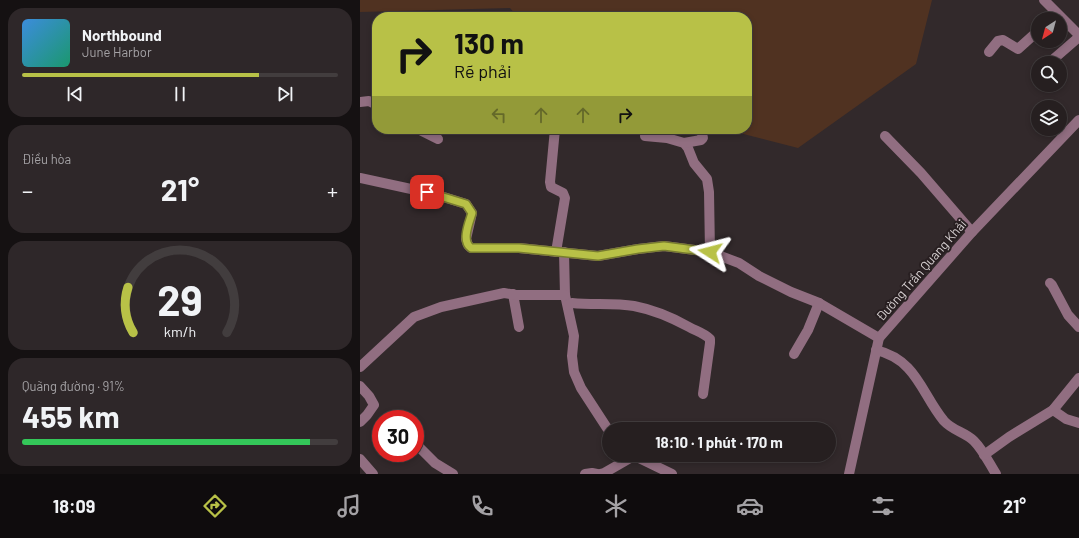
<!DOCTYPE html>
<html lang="vi">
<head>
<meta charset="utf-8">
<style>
	body { margin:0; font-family:Barlow,sans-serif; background:#2e2729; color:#f1f3f6; height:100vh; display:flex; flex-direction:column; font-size:15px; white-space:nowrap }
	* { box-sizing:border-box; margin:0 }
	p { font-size:13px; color:#a4a2a5 }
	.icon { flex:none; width:22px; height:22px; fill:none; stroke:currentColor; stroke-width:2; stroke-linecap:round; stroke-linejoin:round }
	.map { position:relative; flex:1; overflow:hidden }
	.drawer { display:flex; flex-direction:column; gap:8px; padding:8px; background:#151112; width:360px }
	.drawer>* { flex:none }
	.hud { position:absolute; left:12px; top:12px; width:380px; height:122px; border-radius:16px; box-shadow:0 2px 6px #0003,0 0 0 1px #423d3e; background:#b8c147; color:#111; overflow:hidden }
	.needle { width:26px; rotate:216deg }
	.fabs { position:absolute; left:671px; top:12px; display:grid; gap:8px }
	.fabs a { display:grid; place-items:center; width:36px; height:36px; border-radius:50%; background:#261f20; box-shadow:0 2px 6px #0003,0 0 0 1px #423d3e; font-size:20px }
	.speed { position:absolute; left:12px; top:410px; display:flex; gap:8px; font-size:20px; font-weight:700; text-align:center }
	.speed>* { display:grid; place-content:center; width:52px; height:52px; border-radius:50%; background:#261f20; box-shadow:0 2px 6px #0003,0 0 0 1px #423d3e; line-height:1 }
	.speed .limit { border:6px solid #d22; background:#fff; color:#111 }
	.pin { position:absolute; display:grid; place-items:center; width:34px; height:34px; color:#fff; margin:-17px; border-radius:8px; box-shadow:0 2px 6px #0006 }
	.me { position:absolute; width:44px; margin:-22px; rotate:279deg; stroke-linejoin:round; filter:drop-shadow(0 0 3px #0008) }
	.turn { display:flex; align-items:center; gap:14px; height:84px; padding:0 16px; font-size:18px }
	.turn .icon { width:52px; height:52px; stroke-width:2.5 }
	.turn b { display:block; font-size:28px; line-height:34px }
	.lanes { display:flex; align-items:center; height:38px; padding:0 16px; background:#0003; justify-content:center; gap:20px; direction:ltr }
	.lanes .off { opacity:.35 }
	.big { font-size:30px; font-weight:700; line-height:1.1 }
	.drawer .card { flex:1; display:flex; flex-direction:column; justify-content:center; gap:6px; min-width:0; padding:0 14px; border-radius:16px; background:#2e2729 }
	.drawer .dial { align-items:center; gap:0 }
	.dial svg { height:104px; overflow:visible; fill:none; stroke:#423d3e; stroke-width:7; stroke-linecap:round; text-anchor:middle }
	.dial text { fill:#f1f3f6; stroke:none }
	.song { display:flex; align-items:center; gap:12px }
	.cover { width:48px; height:48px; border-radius:6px; background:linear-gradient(135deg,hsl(210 70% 55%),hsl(160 70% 35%)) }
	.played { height:4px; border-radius:2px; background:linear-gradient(90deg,#b8c147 75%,#423d3e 75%) }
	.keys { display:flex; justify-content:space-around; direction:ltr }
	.heat { display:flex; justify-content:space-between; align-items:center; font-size:22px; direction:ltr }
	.charge { height:6px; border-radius:3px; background:linear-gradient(90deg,#34c759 91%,#423d3e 0) }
	.trip { position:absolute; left:242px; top:422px; width:234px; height:40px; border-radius:20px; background:#261f20; box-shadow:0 2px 6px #0003,0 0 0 1px #423d3e; font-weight:700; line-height:40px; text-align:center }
	.tab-bar { display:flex; height:64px; justify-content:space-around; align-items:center; background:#0f0c0d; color:#a4a2a5 }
	.tab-bar .icon { width:28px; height:28px }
	.tab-bar .on { color:#b8c147 }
	.tab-bar b { font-size:18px; color:#f1f3f6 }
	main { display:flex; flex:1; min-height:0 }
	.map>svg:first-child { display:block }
	.green { fill:#503221 }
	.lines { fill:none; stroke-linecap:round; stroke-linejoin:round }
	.minor { stroke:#916e81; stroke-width:10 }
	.route-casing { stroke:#787d2e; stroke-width:10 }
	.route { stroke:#b8c147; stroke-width:7 }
	.labels { text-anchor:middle; stroke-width:4; stroke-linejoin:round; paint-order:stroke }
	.street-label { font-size:13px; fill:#d7d1d2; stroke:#281f21 }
</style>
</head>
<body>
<main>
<section class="drawer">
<div class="card">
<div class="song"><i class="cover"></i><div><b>Northbound</b><p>June Harbor</p></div></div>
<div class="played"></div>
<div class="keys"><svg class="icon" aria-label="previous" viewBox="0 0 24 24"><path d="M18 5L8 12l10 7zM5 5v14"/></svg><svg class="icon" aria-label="pause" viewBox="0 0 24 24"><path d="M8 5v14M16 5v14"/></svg><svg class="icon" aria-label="next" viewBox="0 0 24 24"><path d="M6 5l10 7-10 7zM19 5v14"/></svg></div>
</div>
<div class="card"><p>Điều hòa</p>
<div class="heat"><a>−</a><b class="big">21°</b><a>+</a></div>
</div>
<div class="card dial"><svg viewBox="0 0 100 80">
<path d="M14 69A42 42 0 1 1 86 69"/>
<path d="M14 69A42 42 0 0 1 10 34" stroke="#b8c147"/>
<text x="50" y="56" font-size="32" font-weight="700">29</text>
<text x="50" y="72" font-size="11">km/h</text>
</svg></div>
<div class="card"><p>Quãng đường · 91%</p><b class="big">455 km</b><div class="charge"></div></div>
</section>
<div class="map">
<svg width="719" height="474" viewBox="0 0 719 474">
	<rect width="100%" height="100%" fill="#32292b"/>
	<path class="green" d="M0 0H572L556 64 438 148 364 129H387V17H158L150 8 0 12Z"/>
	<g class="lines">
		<g class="minor">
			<path d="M684 0 719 35"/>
			<path d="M629 52 638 41 643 40 658 49 678 31"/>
			<path d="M689 63 719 37"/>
			<path d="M0 102 9 101 17 105"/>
			<path d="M58 129 78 139"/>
			<path d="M195 129 190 182 191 187 203 193 205 198 196 252"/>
			<path d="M285 136 307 138 324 143 328 148 334 163 347 179 349 192 350 252"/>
			<path d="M525 136 561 173 612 232"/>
			<path d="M324 143 341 140 343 138 341 129"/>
			<path d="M0 178 74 194 106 204 112 213 106 239 108 245 111 248H159L238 256 278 249 304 246 350 252 379 263 399 276 431 292 459 303 519 338"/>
			<path d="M204 252 205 295 214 336 212 356 214 372 221 388 247 428"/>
			<path d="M690 283 692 285 708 315 719 327"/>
			<path d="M153 294 159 327"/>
			<path d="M208 305 212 303C232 305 254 303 274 306 295 310 311 317 329 327 336 331 344 333 350 339V343L343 394"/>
			<path d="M516 350C557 360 561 393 584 421 593 431 605 432 614 441 623 450 629 463 636 474"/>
			<path d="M434 354 448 330 459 303"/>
			<path d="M0 367 54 317 81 307 144 293 156 295H205"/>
			<path d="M0 386 9 396 14 405 7 415 0 422"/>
			<path d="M693 410 706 419 719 423"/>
			<path d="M55 443 75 463 93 474"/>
			<path d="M624 455 649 437 693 410 719 378"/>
			<path d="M0 459 13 474"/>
			<path d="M225 474 232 473 237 474"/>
			<path d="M240 474 244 473 272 457H277L312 474"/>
			<path d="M489 474 519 338 612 232 719 120"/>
		</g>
	</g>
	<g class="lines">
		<defs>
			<path id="route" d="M67 192 106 204 112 213C109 223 101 241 111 248H159L238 256 278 249 304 246 350 252"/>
		</defs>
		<use href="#route" class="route-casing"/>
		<use href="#route" class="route"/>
	</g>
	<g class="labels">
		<g class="street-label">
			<text transform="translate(561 270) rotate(-49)" y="5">Đường Trần Quang Khải</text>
		</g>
	</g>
</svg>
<div class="fabs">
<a><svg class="needle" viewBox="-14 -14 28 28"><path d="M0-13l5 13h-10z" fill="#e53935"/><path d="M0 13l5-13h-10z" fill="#a4a2a5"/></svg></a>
<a><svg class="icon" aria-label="search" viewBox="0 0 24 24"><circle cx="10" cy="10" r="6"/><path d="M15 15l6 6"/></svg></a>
<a><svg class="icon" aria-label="layers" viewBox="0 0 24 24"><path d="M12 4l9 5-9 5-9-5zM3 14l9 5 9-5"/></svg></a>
</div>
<div class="speed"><div class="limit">30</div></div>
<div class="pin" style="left:67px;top:192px;background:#d93025"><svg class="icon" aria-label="arrive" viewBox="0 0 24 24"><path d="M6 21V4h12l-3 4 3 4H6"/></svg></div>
<svg class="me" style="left:350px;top:252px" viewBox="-20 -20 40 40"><path d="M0-17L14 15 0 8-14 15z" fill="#b8c147" stroke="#fff" stroke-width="4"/></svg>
<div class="trip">18:10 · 1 phút · 170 m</div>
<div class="hud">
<div class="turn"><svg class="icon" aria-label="right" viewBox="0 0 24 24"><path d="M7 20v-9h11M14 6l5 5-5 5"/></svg><div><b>130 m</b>Rẽ phải</div></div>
<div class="lanes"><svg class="icon off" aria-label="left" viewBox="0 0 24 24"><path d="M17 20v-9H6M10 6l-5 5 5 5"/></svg><svg class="icon off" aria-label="ahead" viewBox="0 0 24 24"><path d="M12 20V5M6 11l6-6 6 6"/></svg><svg class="icon off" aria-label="ahead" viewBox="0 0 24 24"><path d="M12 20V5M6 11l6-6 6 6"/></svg><svg class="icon" aria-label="right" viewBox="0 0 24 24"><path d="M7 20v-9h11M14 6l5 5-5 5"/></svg></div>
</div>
</div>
</main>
<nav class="tab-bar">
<b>18:09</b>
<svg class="icon on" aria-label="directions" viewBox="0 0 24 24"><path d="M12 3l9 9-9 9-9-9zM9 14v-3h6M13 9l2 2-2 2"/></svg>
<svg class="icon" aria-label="music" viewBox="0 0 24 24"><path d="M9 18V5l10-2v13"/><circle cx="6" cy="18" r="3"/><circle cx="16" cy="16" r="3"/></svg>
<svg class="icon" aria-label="phone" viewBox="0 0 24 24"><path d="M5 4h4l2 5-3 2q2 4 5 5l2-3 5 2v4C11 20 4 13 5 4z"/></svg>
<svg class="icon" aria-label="climate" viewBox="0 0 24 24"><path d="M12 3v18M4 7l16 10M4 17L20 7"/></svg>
<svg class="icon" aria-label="car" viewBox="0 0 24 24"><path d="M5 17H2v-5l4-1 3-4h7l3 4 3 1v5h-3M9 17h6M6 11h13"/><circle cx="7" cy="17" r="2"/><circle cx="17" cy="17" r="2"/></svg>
<svg class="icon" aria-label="filters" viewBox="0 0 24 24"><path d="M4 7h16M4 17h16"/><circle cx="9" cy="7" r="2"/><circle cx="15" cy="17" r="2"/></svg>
<b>21°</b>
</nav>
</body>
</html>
